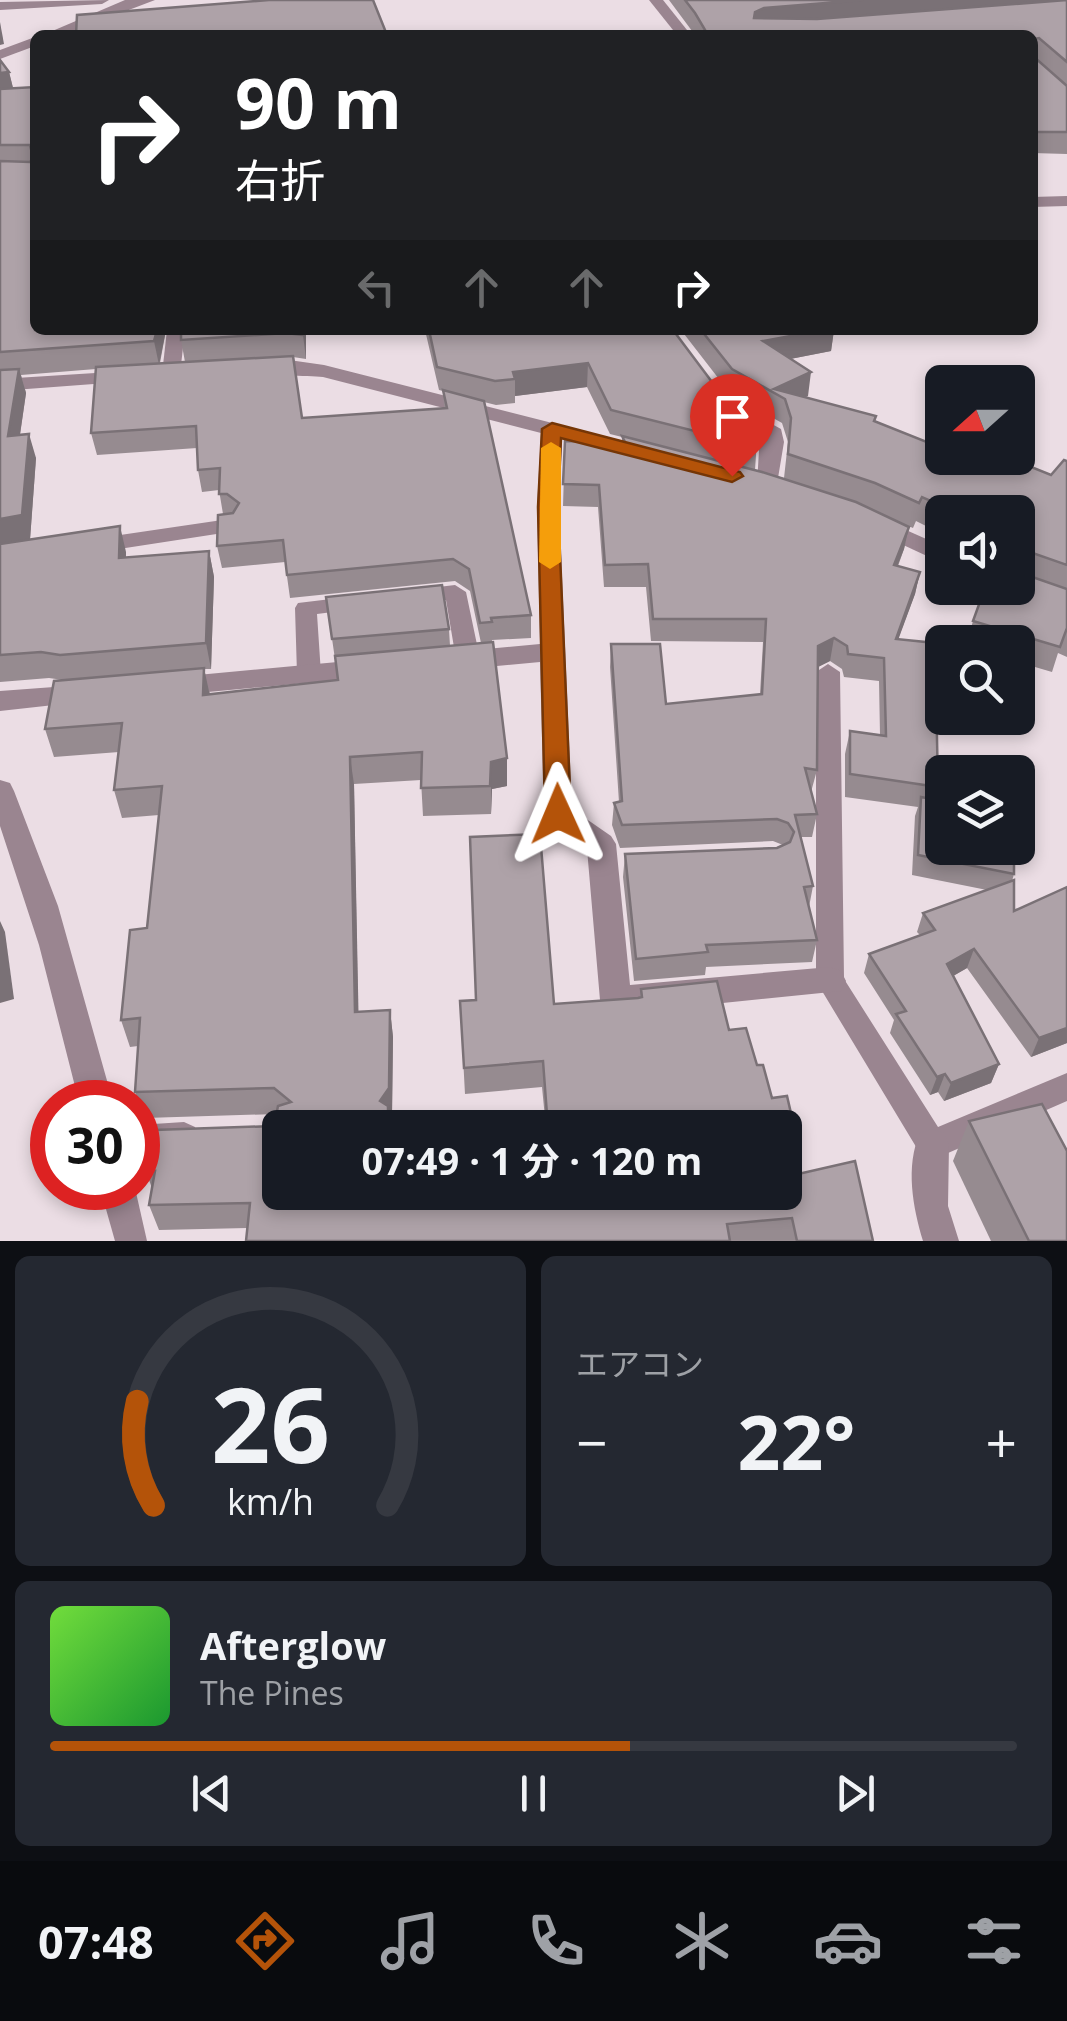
<!DOCTYPE html>
<html lang="ja">
<head>
<meta charset="utf-8">
<style>
	body { margin:0; font-family:"Open Sans","Noto Sans JP",sans-serif; background:#242831; color:#f1f3f6; height:100vh; display:flex; flex-direction:column; font-size:38px; white-space:nowrap }
	* { box-sizing:border-box; margin:0 }
	p { font-size:32px; color:#9ea1a6 }
	.icon { flex:none; width:55px; height:55px; fill:none; stroke:currentColor; stroke-width:2; stroke-linecap:round; stroke-linejoin:round }
	.map { position:relative; height:1241px; overflow:hidden }
	.sheet { display:flex; flex-direction:column; gap:15px; padding:15px; background:#0d0f14; flex:1 }
	.sheet>* { flex:none }
	.banner { position:absolute; left:30px; top:30px; width:1008px; height:305px; border-radius:15px; box-shadow:0 5px 15px #0003; background:#202124; color:#fff; overflow:hidden }
	.needle { width:65px; rotate:249deg }
	.tools { position:absolute; left:925px; top:365px; display:grid; gap:20px }
	.tools a { display:grid; place-items:center; width:110px; height:110px; border-radius:15px; background:#171b24; box-shadow:0 5px 15px #0003; font-size:50px }
	.speed { position:absolute; left:30px; top:1080px; display:flex; gap:20px; font-size:50px; font-weight:700; text-align:center }
	.speed>* { display:grid; place-content:center; width:130px; height:130px; border-radius:50%; background:#171b24; box-shadow:0 5px 15px #0003; line-height:1 }
	.speed .limit { border:15px solid #d22; background:#fff; color:#111 }
	.pin { position:absolute; display:grid; place-items:center; width:85px; height:85px; color:#fff; margin:-102px -42px; border-radius:50% 50% 50% 0; rotate:-45deg; box-shadow:0 0 10px #0007 }
	.pin .icon { rotate:45deg }
	.me { position:absolute; width:110px; margin:-55px; rotate:359deg; stroke-linejoin:round; filter:drop-shadow(0 0 8px #0008) }
	.turn { display:flex; align-items:center; gap:35px; height:210px; padding:0 40px; font-size:45px }
	.turn .icon { width:130px; height:130px; stroke-width:2.5 }
	.turn b { display:block; font-size:70px; line-height:85px }
	.lanes { display:flex; align-items:center; height:95px; padding:0 40px; background:#0003; justify-content:center; gap:50px; direction:ltr }
	.lanes .off { opacity:.35 }
	.big { font-size:75px; font-weight:700; line-height:1.1 }
	.sheet .card { flex:1; display:flex; flex-direction:column; justify-content:center; gap:15px; min-width:0; padding:0 35px; border-radius:15px; background:#242831 }
	.sheet .dial { align-items:center; gap:0 }
	.dial svg { height:260px; overflow:visible; fill:none; stroke:#363941; stroke-width:7; stroke-linecap:round; text-anchor:middle }
	.dial text { fill:#f1f3f6; stroke:none }
	.song { display:flex; align-items:center; gap:30px }
	.cover { width:120px; height:120px; border-radius:15px; background:linear-gradient(135deg,hsl(100 70% 55%),hsl(130 70% 35%)) }
	.played { height:10px; border-radius:5px; background:linear-gradient(90deg,#b45309 60%,#363941 60%) }
	.keys { display:flex; justify-content:space-around; direction:ltr }
	.heat { display:flex; justify-content:space-between; align-items:center; font-size:55px; direction:ltr }
	.sheet .tiles { flex:1; display:grid; gap:15px; grid-template-columns:1fr 1fr }
	.card:last-child { grid-column:span 2 }
	.trip { position:absolute; left:262px; top:1110px; width:540px; height:100px; border-radius:15px; background:#171b24; box-shadow:0 5px 15px #0003; font-weight:700; line-height:100px; text-align:center }
	.menu { display:flex; height:160px; justify-content:space-around; align-items:center; background:#090b0e; color:#9ea1a6 }
	.menu .icon { width:70px; height:70px }
	.menu .current { color:#b45309 }
	.menu b { font-size:45px; color:#f1f3f6 }
	.map>svg:first-child { display:block }
	.lines { fill:none; stroke-linecap:round; stroke-linejoin:round }
	.service { fill:#9a8590; fill-rule:evenodd }
	.minor { fill:#9a8590; fill-rule:evenodd }
	.wall { fill:#968b90; fill-rule:evenodd }
	.shaded-wall { fill:#7a7176 }
	.building { fill:#aea2a8; stroke:#7a7176; stroke-width:2.5 }
	.route { fill:#b45309; stroke:#753606; stroke-width:2.5 }
	.slow { fill:#f59e0b }
</style>
</head>
<body>
<div class="map">
<svg width="1067" height="1241" viewBox="0 0 1067 1241">
	<rect width="100%" height="100%" fill="#ebdde4"/>
	<g class="lines">
		<g class="service">
			<path d="M167 330H185L180 374 171 380 162 374Z"/>
			<path d="M229 519 239 526 236 531 93 553 82 546 93 539Z"/>
			<path d="M455 585 466 592 480 659 468 667 456 659 446 600 413 604 402 597 413 590Z"/>
			<path d="M356 596 364 598 367 603 364 608 317 614 321 674 317 680H301L297 674 295 608 298 603Z"/>
			<path d="M828 664 840 672 844 979 938 1127 1067 1073V1101L932 1160 921 1155 816 981V672Z"/>
			<path d="M485 1110 496 1114 499 1128H387L391 1118 402 1114Z"/>
			<path d="M184 1122 195 1127 199 1137 195 1147 184 1152 138 1153V1125Z"/>
		</g>
		<g class="minor">
			<path d="M109 0 102 4 0 10V2Z"/>
			<path d="M125 0H155L63 35H43Z"/>
			<path d="M649 0H663L691 35H677Z"/>
			<path d="M35 37V46L0 59V50Z"/>
			<path d="M1067 196V206L1032 207V197Z"/>
			<path d="M289 360 324 365 639 445 642 450 631 457 562 439 559 507 572 809 611 836 616 844 630 985 830 967 841 971 846 981 841 991 616 1014 605 1010 600 1000 587 849 548 822 544 814 540 662 465 669 456 666 452 660 456 654 465 651 540 644 537 507 541 433 323 377C306 375 261 377 251 368L261 362Z"/>
			<path d="M127 371 134 373 137 377 134 381 0 391V379Z"/>
			<path d="M732 402 781 429 784 442 776 490 768 492 757 485 760 432 725 412 721 408Z"/>
			<path d="M879 518 942 546V563L871 530 867 525 871 520Z"/>
			<path d="M370 659 379 662 383 668 379 674 370 677 176 695 167 693 163 686 167 679 176 677Z"/>
			<path d="M81 685 90 687 94 694 90 701 0 711V691Z"/>
			<path d="M0 780 10 783 14 791 58 906 113 1102H79L39 945 0 826Z"/>
			<path d="M932 1129 944 1133 949 1145 948 1206 959 1241H923C913 1208 905 1166 920 1133Z"/>
			<path d="M100 1188H135L147 1241H115Z"/>
		</g>
	</g>
	<g class="wall">
		<path d="M669 0H1067V154L1032 153V35H695Z"/>
		<path d="M0 60 9 72 13 88 35 87V330H166L160 363 185 362 181 340 306 330V359L293 357 302 418 444 408 443 391 439 390 425 330H673L712 382 729 392 681 330H834L831 351 790 359 808 396 805 397 978 462 1051 475 1067 461V657L1058 653 1052 672 1018 662V642H967L973 621 1018 512H942V534L916 521 913 528 858 504 909 527 904 549 898 566 920 572 915 594 898 639 938 787 934 799 1014 874 1012 881 1014 911 1067 887V1043L1031 1057 967 968 953 976 999 1064 991 1083 944 1101 938 1092 930 1095 890 1033 894 1020 864 973 869 954 920 935 917 932 923 913 987 890 912 875 915 816 918 807 845 797V754L850 731 880 735 879 681 844 677 842 669 830 661 818 667 817 770 811 792 817 814 812 837H801L813 886 809 907 817 940 812 962 706 967 705 975 634 981 623 877 625 854 777 848 783 845 773 841 620 848 612 825 614 803 619 802 610 667 611 644 666 704 760 694 763 642 651 641 646 587H604L598 507 563 506 565 441 622 442V437L610 434 587 387 515 396V403L496 405 484 402 531 615V638L492 640 507 786 492 789 491 814 423 816 421 780 354 784 358 1012 390 1010 393 1037 392 1114 390 1117 280 1192H785L873 1241H246L247 1228 159 1230 149 1205 152 1188 146 1172 274 1126 276 1114 145 1118 135 1092 138 1046 130 1047 121 1020 147 928 159 815 122 818 114 790 119 752 54 757 45 729 63 680 49 678 0 682ZM96 369 91 433 97 455 197 448 198 470 202 492 219 490 223 514 217 546 222 568 285 562 290 598 455 581 470 591 481 643 450 646 449 629 326 597 338 680 210 694 204 669H211L214 577 209 551 126 558V552L30 539 36 458 20 435 26 393 21 375ZM759 410 782 423 788 442 784 478 755 470Z"/>
		<path d="M540 834 554 1004 638 998 640 997 641 989 717 981 729 1030 746 1028 757 1065H763L772 1098 787 1096 796 1135 790 1160 785 1162V1128H546L542 1087 465 1094 460 1001 476 1000 470 837Z"/>
		<path d="M969 1121 1067 1241H991L953 1161Z"/>
	</g>
	<g class="shaded-wall">
		<path d="M863 0H1067L753 32 755 12 764 8Z"/>
		<path d="M0 22 4 44 0 45Z"/>
		<path d="M9 72 14 92 0 94V73Z"/>
		<path d="M157 330H166L159 365 154 341Z"/>
		<path d="M303 330H306V359L303 335Z"/>
		<path d="M823 330H834L831 351 760 365 763 341Z"/>
		<path d="M588 363 587 387 515 396V379L513 372Z"/>
		<path d="M19 369 26 393 16 461 8 436Z"/>
		<path d="M811 372 808 396 787 405 785 399 774 389Z"/>
		<path d="M29 434 36 458 30 540 0 545V519Z"/>
		<path d="M120 526 126 552 125 584 119 558Z"/>
		<path d="M909 527 904 549 889 587 894 565Z"/>
		<path d="M209 551 214 577 211 669 206 643Z"/>
		<path d="M1027 551 1018 578V560Z"/>
		<path d="M920 572 915 594 890 662 896 639Z"/>
		<path d="M834 638 830 661 814 669 818 646Z"/>
		<path d="M204 668 210 696 203 695Z"/>
		<path d="M350 757 354 784 359 1038 355 1012Z"/>
		<path d="M507 758V786L492 789 491 814V762Z"/>
		<path d="M0 921 5 932 14 999 0 1003Z"/>
		<path d="M974 949 967 968 941 983 947 964Z"/>
		<path d="M390 1010 393 1037 392 1114 390 1117 391 1128 380 1101Z"/>
		<path d="M1067 1028V1043L1031 1057 1039 1038Z"/>
		<path d="M999 1064 991 1083 944 1101 951 1083Z"/>
		<path d="M945 1074 938 1092 930 1095 937 1077Z"/>
		<path d="M796 1135 790 1160 785 1162V1139Z"/>
	</g>
	<g class="building">
		<path d="M269 0H373L387 35H76L77 15Z"/>
		<path d="M685 0H863L764 8 755 12 754 18 817 19 1067 0V62L1039 38 1034 39V57L1067 86V132H1032V35H708L695 13Z"/>
		<path d="M0 60 9 72 0 73Z"/>
		<path d="M35 87V330H157L154 341 0 352V161L30 162 33 158 30 145H0V89Z"/>
		<path d="M181 330H303V335L286 333 181 340Z"/>
		<path d="M429 330H673L712 382 759 410 758 447 611 410 588 363 513 372 515 379 495 381 437 367Z"/>
		<path d="M701 330H823L763 341 811 372 774 389 876 416 874 421 942 448V458H967L978 462 982 458H1009L1051 475 1064 460 1067 461V565L1027 551 1022 559 1018 560V512H956L922 497 919 503 875 483 788 454 791 418 785 399 732 369Z"/>
		<path d="M293 356 302 418 447 408 443 390 484 401 531 615 491 618 492 622 480 623 469 569 453 559 287 575 283 540 217 546 218 515 233 513 239 503 227 494H219L220 468 198 470 196 426 91 433 96 367Z"/>
		<path d="M19 369 8 436 29 434 22 515 0 519V370Z"/>
		<path d="M622 436 762 472 856 502 909 527 894 565 920 572 896 639 935 643 938 787 850 774V731L886 736 884 658 848 654 847 646 834 638 818 646 817 770 805 768 817 814 795 815 813 886 804 887 817 940 706 945 708 952 636 959 625 854 777 848 790 842 794 832 788 823 777 819 622 825 614 803 622 801 611 644H660L666 704 762 694 766 619H653L648 564 605 565 599 485 563 484 565 441 625 442Z"/>
		<path d="M120 526 119 558 209 551 206 643 60 655 41 652 0 655V544Z"/>
		<path d="M1018 572 1067 589V628L1060 647 973 621 985 588H1018Z"/>
		<path d="M442 585 449 629 332 639 326 597Z"/>
		<path d="M493 642 507 758 491 762 490 786 421 788 422 752 350 757 355 1012 390 1010 389 1088 380 1101 388 1106V1122L406 1121V1128H280V1192H785V1177L855 1161 873 1241H797L792 1218 727 1224 730 1241H246L250 1203 149 1205 155 1171 146 1172 154 1130 274 1126 278 1106 291 1102 274 1088 135 1092 140 1018 121 1020 130 930 147 928 162 786 114 790 122 723 45 729 54 681 204 668 203 695 338 680 335 656Z"/>
		<path d="M921 797 942 801V848H1014V874L918 855Z"/>
		<path d="M540 834 554 1004 638 998 642 997 641 989 717 981 729 1030 746 1028 757 1065H763L772 1098 787 1096 796 1135 785 1139V1128H548L543 1061 464 1068 460 1001 476 1000 470 837Z"/>
		<path d="M1014 880V911L1067 887V1028L1039 1038 974 949 947 964 999 1064 951 1083 945 1074 937 1077 896 1014 906 1011 869 954 935 930 923 913Z"/>
		<path d="M1042 1104 1067 1151V1241H1029L969 1121Z"/>
	</g>
	<path class="route" d="M552 423 740 472 743 476 732 482 561 438 558 507 571 814 567 821H549L545 814 538 507 542 429Z"/>
	<path class="slow" d="M551 442 561 448V562L550 569 539 562 541 448Z"/>
</svg>
<div class="tools">
<a><svg class="needle" viewBox="-14 -14 28 28"><path d="M0-13l5 13h-10z" fill="#e53935"/><path d="M0 13l5-13h-10z" fill="#9ea1a6"/></svg></a>
<a><svg class="icon" aria-label="sound" viewBox="0 0 24 24"><path d="M4 9h4l5-4v14l-5-4H4zM17 9q2 3 0 6"/></svg></a>
<a><svg class="icon" aria-label="search" viewBox="0 0 24 24"><circle cx="10" cy="10" r="6"/><path d="M15 15l6 6"/></svg></a>
<a><svg class="icon" aria-label="layers" viewBox="0 0 24 24"><path d="M12 4l9 5-9 5-9-5zM3 14l9 5 9-5"/></svg></a>
</div>
<div class="speed"><div class="limit">30</div></div>
<div class="pin" style="left:732px;top:476px;background:#d93025"><svg class="icon" aria-label="arrive" viewBox="0 0 24 24"><path d="M6 21V4h12l-3 4 3 4H6"/></svg></div>
<svg class="me" style="left:558px;top:814px" viewBox="-20 -20 40 40"><path d="M0-17L14 15 0 8-14 15z" fill="#b45309" stroke="#fff" stroke-width="4"/></svg>
<div class="trip">07:49 · 1 分 · 120 m</div>
<div class="banner">
<div class="turn"><svg class="icon" aria-label="right" viewBox="0 0 24 24"><path d="M7 20v-9h11M14 6l5 5-5 5"/></svg><div><b>90 m</b>右折</div></div>
<div class="lanes"><svg class="icon off" aria-label="left" viewBox="0 0 24 24"><path d="M17 20v-9H6M10 6l-5 5 5 5"/></svg><svg class="icon off" aria-label="ahead" viewBox="0 0 24 24"><path d="M12 20V5M6 11l6-6 6 6"/></svg><svg class="icon off" aria-label="ahead" viewBox="0 0 24 24"><path d="M12 20V5M6 11l6-6 6 6"/></svg><svg class="icon" aria-label="right" viewBox="0 0 24 24"><path d="M7 20v-9h11M14 6l5 5-5 5"/></svg></div>
</div>
</div>
<section class="sheet">
<div class="tiles">
<div class="card dial"><svg viewBox="0 0 100 80">
<path d="M14 69A42 42 0 1 1 86 69"/>
<path d="M14 69A42 42 0 0 1 9 37" stroke="#b45309"/>
<text x="50" y="56" font-size="32" font-weight="700">26</text>
<text x="50" y="72" font-size="11">km/h</text>
</svg></div>
<div class="card"><p>エアコン</p>
<div class="heat"><a>−</a><b class="big">22°</b><a>+</a></div>
</div>
<div class="card">
<div class="song"><i class="cover"></i><div><b>Afterglow</b><p>The Pines</p></div></div>
<div class="played"></div>
<div class="keys"><svg class="icon" aria-label="previous" viewBox="0 0 24 24"><path d="M18 5L8 12l10 7zM5 5v14"/></svg><svg class="icon" aria-label="pause" viewBox="0 0 24 24"><path d="M8 5v14M16 5v14"/></svg><svg class="icon" aria-label="next" viewBox="0 0 24 24"><path d="M6 5l10 7-10 7zM19 5v14"/></svg></div>
</div>
</div>
</section>
<nav class="menu">
<b>07:48</b>
<svg class="icon current" aria-label="directions" viewBox="0 0 24 24"><path d="M12 3l9 9-9 9-9-9zM9 14v-3h6M13 9l2 2-2 2"/></svg>
<svg class="icon" aria-label="music" viewBox="0 0 24 24"><path d="M9 18V5l10-2v13"/><circle cx="6" cy="18" r="3"/><circle cx="16" cy="16" r="3"/></svg>
<svg class="icon" aria-label="phone" viewBox="0 0 24 24"><path d="M5 4h4l2 5-3 2q2 4 5 5l2-3 5 2v4C11 20 4 13 5 4z"/></svg>
<svg class="icon" aria-label="climate" viewBox="0 0 24 24"><path d="M12 3v18M4 7l16 10M4 17L20 7"/></svg>
<svg class="icon" aria-label="car" viewBox="0 0 24 24"><path d="M5 17H2v-5l4-1 3-4h7l3 4 3 1v5h-3M9 17h6M6 11h13"/><circle cx="7" cy="17" r="2"/><circle cx="17" cy="17" r="2"/></svg>
<svg class="icon" aria-label="filters" viewBox="0 0 24 24"><path d="M4 7h16M4 17h16"/><circle cx="9" cy="7" r="2"/><circle cx="15" cy="17" r="2"/></svg>
</nav>
</body>
</html>
